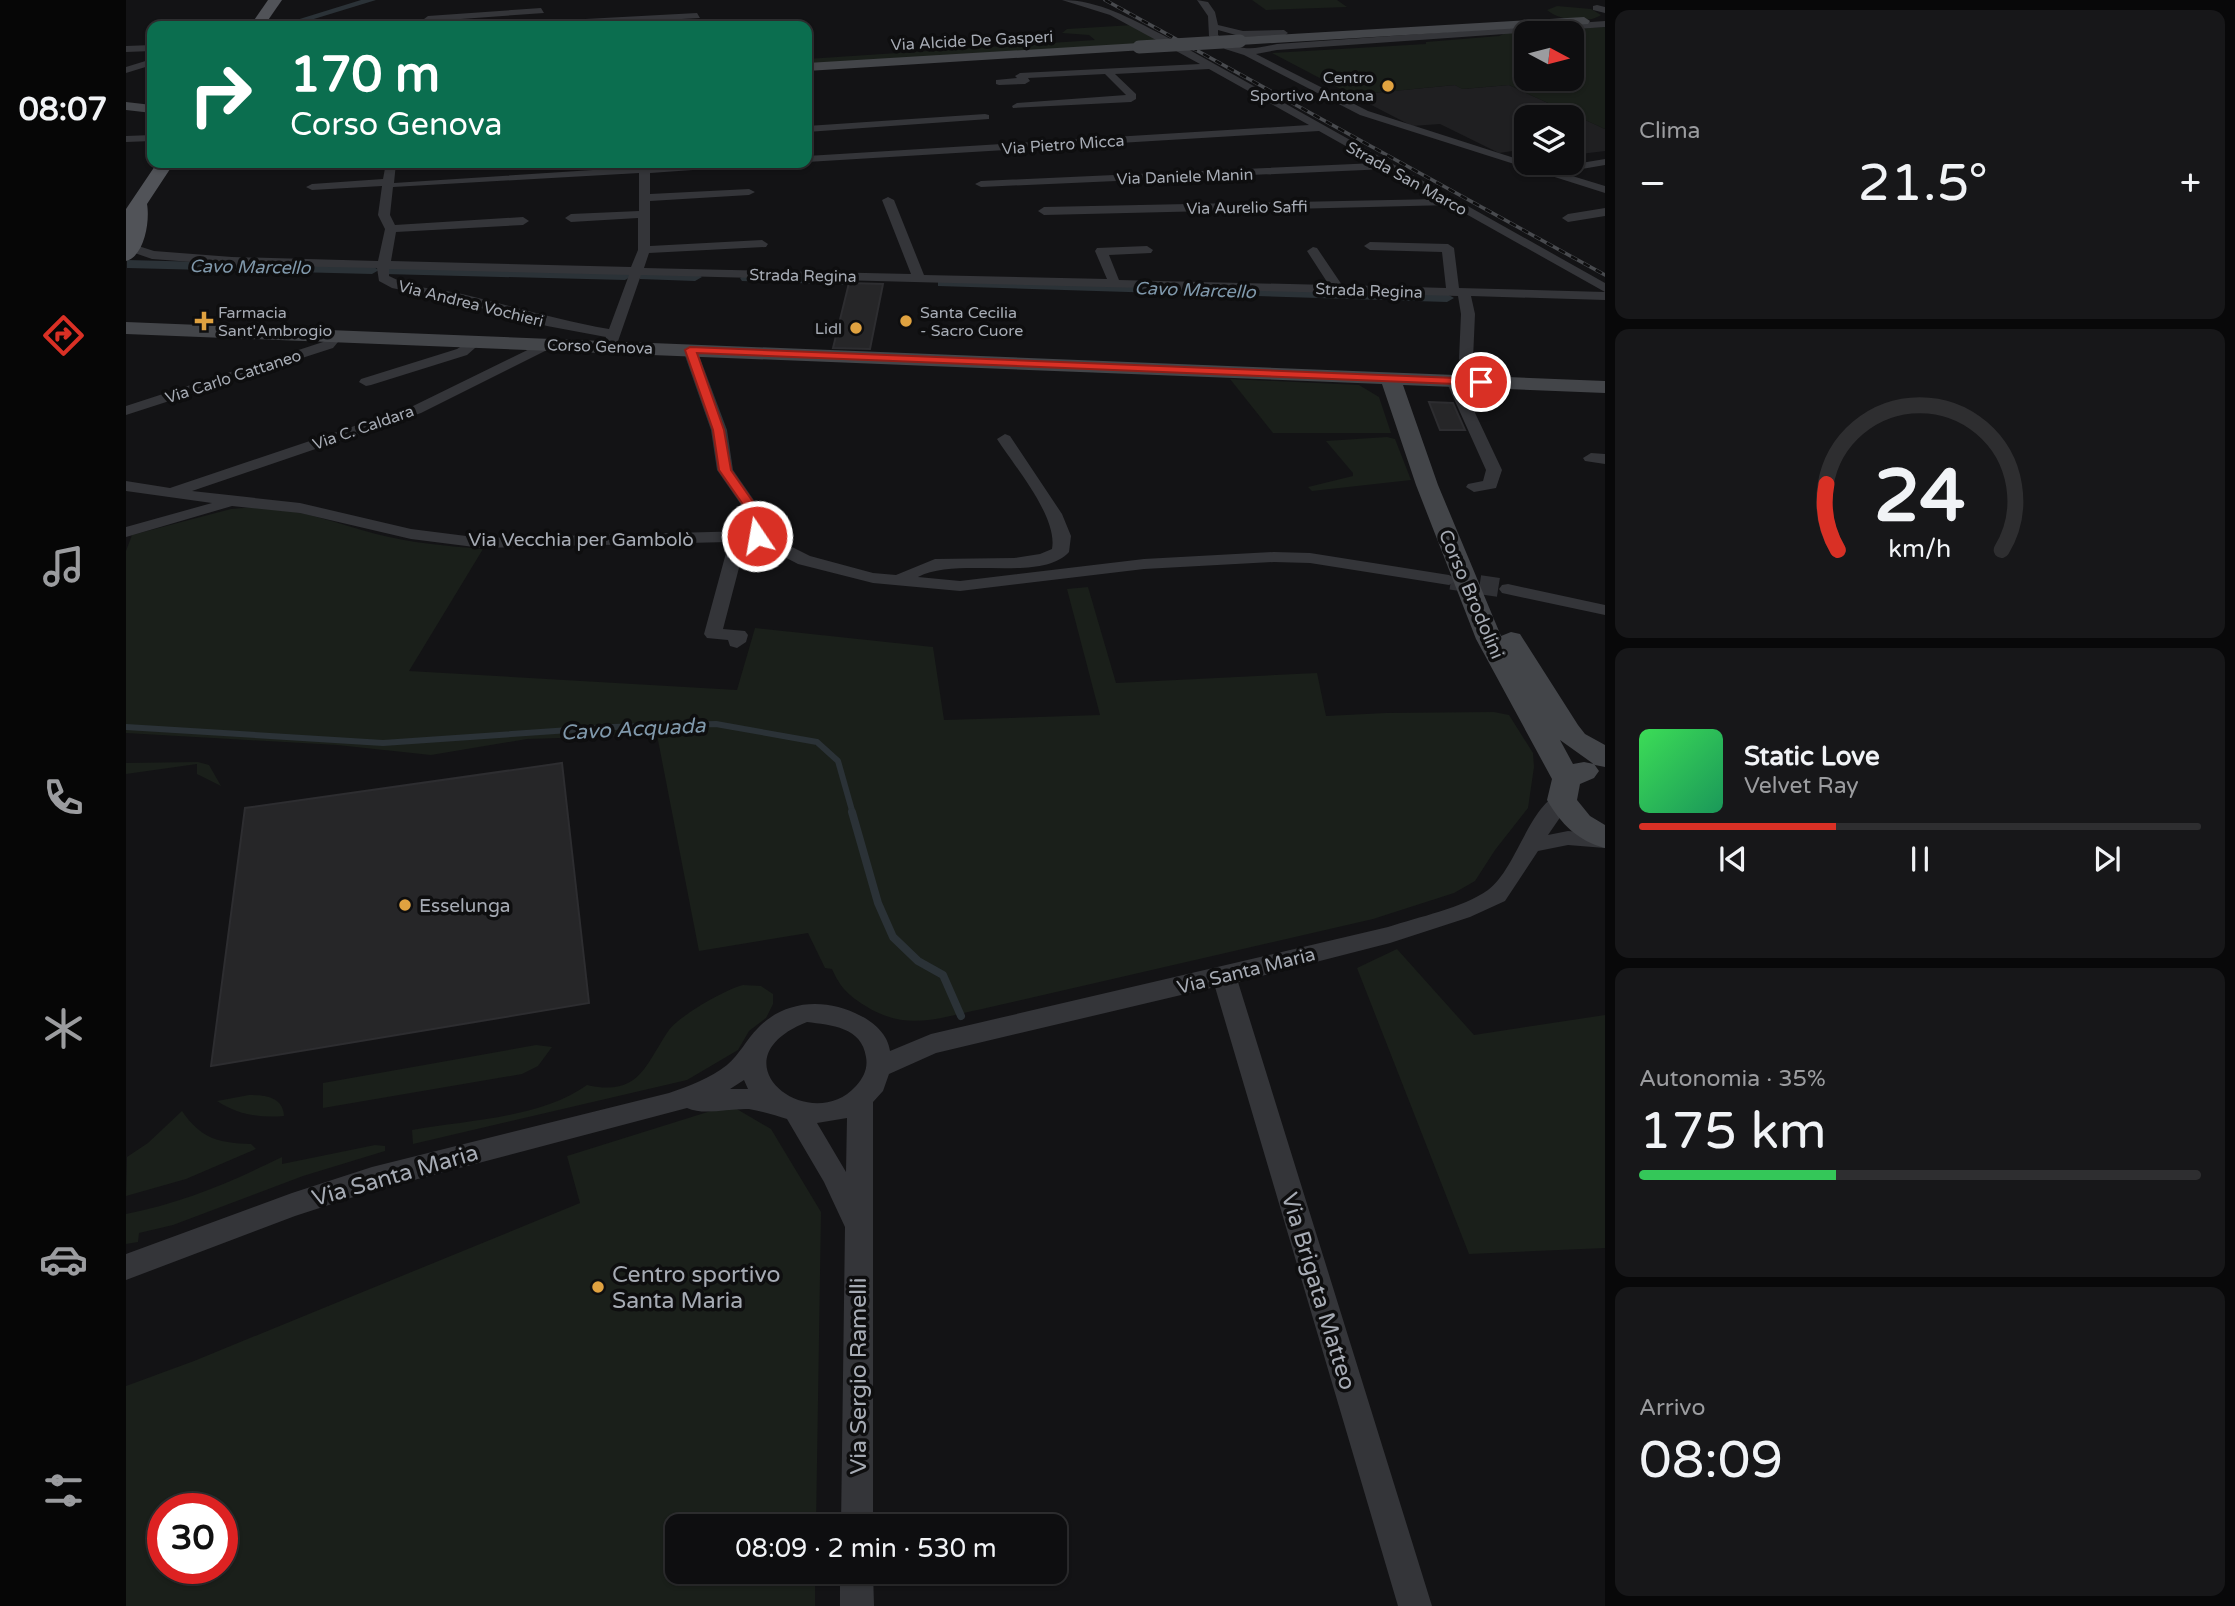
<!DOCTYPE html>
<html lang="it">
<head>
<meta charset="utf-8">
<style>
	body { margin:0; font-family:"Varela Round",sans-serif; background:#171719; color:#f1f3f6; height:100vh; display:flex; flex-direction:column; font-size:26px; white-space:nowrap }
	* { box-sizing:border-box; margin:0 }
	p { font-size:23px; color:#9b9c9f }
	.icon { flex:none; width:38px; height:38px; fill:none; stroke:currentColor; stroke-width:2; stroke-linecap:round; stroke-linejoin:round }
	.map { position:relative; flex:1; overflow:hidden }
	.details { display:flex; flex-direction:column; gap:10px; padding:10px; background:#080809; width:630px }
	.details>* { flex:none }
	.guide { position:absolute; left:21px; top:21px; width:665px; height:147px; border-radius:14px; box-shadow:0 2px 5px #0004,0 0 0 2px #2e2e30; background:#0b6e4f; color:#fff; overflow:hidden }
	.needle { width:46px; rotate:97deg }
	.buttons { position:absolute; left:1388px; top:21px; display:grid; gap:14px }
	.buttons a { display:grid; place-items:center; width:70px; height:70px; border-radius:14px; background:#0e0e10; box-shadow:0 2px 5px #0004,0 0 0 2px #2e2e30; font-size:35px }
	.speed { position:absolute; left:21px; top:1493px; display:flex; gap:14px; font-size:35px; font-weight:700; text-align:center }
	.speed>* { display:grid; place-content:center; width:91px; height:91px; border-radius:50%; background:#0e0e10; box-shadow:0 2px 5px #0004,0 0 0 2px #2e2e30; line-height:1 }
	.speed .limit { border:10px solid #d22; background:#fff; color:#111 }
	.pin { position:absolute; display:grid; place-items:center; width:60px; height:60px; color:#fff; margin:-30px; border:4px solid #fff; border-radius:50%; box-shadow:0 2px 7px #0007 }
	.me { position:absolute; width:77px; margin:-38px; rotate:348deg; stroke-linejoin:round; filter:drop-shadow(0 0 5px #0008) }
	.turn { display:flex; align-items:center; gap:24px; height:147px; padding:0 28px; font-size:32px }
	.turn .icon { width:91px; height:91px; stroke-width:2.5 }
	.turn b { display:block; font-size:49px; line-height:60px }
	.big { font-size:52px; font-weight:600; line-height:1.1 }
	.details .card { flex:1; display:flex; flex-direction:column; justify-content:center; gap:10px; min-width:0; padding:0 24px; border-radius:14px; background:#171719 }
	.details .dial { align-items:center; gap:0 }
	.dial svg { height:182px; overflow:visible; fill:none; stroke:#2e2e30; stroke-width:7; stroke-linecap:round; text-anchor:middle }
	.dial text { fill:#f1f3f6; stroke:none }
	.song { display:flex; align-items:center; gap:21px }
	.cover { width:84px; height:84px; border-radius:10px; background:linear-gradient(135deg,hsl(130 70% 55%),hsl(150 70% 35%)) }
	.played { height:7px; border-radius:4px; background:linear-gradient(90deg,#d93025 35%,#2e2e30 35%) }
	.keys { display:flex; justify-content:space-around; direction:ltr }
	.heat { display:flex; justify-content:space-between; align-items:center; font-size:38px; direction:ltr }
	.charge { height:10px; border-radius:5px; background:linear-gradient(90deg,#34c759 35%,#2e2e30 0) }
	.trip { position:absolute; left:539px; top:1514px; width:402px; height:70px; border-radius:14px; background:#0e0e10; box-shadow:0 2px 5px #0004,0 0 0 2px #2e2e30; font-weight:600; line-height:70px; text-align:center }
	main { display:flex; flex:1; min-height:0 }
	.tab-bar { display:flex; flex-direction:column; width:126px; justify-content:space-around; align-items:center; background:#060606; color:#9b9c9f }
	.tab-bar .icon { width:49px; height:49px }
	.tab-bar .selected { color:#d93025 }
	.tab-bar b { font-size:32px; color:#f1f3f6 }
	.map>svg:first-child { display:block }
	.built { fill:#1f1f21 }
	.green { fill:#1a1f1a; fill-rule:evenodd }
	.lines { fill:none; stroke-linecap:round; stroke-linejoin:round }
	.stream-far1 { stroke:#2b3237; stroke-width:6 }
	.stream { stroke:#2b3237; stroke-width:8 }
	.canal { fill:#2b3237; fill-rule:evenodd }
	.building { fill:#262628; stroke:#2d2d30; stroke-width:2 }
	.minor-tunnel { stroke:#303135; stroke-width:19; stroke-dasharray:19 10; stroke-linecap:butt }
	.minor { fill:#343539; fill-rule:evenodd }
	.tertiary { fill:#343539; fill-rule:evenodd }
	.secondary { fill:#434549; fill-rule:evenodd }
	.primary { fill:#515358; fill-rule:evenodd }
	.rail-casing { stroke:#484a4e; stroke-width:3.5 }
	.rail { stroke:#0e0e0f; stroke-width:2.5; stroke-dasharray:7; stroke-linecap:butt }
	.secondary-bridge { stroke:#434549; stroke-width:13 }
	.route { fill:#d93025; stroke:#8d1f18; stroke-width:2 }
	.poi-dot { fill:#e0a240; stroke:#0e0e0f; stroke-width:2.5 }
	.labels { text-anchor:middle; stroke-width:7; stroke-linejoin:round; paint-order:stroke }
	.far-street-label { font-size:16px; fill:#a6abb4; stroke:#0e0e0f }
	.far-poi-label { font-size:16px; fill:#a6abb4; stroke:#0e0e0f; text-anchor:end }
	.far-water-label { font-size:18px; font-style:italic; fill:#8099ac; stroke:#0e0e0f }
	.street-label { font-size:19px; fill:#a6abb4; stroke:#0e0e0f }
	.poi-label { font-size:19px; fill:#a6abb4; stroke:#0e0e0f; text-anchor:start }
	.water-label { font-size:21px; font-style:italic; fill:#8099ac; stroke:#0e0e0f }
	.near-street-label { font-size:23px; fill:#a6abb4; stroke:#0e0e0f }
	.near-poi-label { font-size:23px; fill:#a6abb4; stroke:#0e0e0f; text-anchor:start }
</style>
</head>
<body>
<main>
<nav class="tab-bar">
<b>08:07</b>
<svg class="icon selected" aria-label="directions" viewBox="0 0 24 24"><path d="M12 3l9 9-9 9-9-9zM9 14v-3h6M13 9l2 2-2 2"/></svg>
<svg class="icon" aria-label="music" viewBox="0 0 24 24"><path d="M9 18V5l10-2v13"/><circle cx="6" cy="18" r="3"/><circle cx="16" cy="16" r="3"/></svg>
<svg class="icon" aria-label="phone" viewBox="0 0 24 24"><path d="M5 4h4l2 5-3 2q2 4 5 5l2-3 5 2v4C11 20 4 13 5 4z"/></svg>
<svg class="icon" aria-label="climate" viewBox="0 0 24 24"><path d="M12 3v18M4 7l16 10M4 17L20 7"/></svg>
<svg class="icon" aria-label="car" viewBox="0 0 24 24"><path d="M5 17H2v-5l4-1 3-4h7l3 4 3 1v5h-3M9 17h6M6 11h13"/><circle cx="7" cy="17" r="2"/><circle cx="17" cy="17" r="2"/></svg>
<svg class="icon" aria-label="filters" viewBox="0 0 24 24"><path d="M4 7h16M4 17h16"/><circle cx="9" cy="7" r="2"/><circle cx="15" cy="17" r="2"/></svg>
</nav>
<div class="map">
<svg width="1479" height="1606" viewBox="0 0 1479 1606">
	<rect width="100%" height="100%" fill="#131315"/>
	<path class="built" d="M1329 85 1337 89 1383 85 1479 129V151L1446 155V117H1400V149L1373 153 1314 124 1286 126 1226 95Z"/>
	<g class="green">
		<path d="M1126 0H1211L1221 7 1140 10Z"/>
		<path d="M1431 6 1465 9 1475 15C1462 24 1434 21 1421 10Z"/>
		<path d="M1007 25 1036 44 681 65V59L969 40 963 35 936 33 941 29Z"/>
		<path d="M1479 27V129L1383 85 1336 89 1329 85 1226 95 1146 53 1300 44V42L1373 36 1380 33ZM1400 33H1446V79H1400Z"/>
		<path d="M1104 379 1233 385 1253 397 1265 433H1147Z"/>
		<path d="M1261 437 1269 439 1285 480 1186 491 1182 487 1227 476V473L1200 441Z"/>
		<path d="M129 507C175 509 206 522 250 534 285 543 321 546 357 549L283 671 611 690 629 628 807 647 818 720 974 715 941 589 962 587 990 683 1191 673 1200 716 1260 713 1368 712 1383 715 1407 753 1408 767 1402 808 1369 850 1349 881 1328 893 1247 919 856 1009C812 1018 779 1032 738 1005 722 995 714 987 706 969L699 968 682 933 573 951 531 735 401 739 305 755 211 745 0 733V551L6 535 105 509Z"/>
		<path d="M72 762 83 765 95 786 71 774V764L0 774V763Z"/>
		<path d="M1271 949 1348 1035 1479 1015V1248L1343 1254 1231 968Z"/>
		<path d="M617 985 635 986 647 994V1004L640 1018 623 1031 612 1050 561 1080 287 1144 286 1130C342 1120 415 1118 461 1085 514 1097 519 1065 543 1030 553 1016 600 989 617 985Z"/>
		<path d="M410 1045 426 1047 412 1066 396 1074 197 1108V1083Z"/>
		<path d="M123 1095C139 1095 157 1097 158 1116 134 1118 112 1115 91 1101Z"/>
		<path d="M604 1105 645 1129 695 1212 690 1526H551V1572H689V1606H0V1386L68 1361 454 1203 441 1156ZM37 1508H96V1568H37Z"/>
		<path d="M56 1111C75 1139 93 1143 125 1144L130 1149 60 1179 0 1196 1 1157 22 1143Z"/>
		<path d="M249 1145 259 1146V1151L177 1176 47 1225 13 1233 12 1242 0 1244V1214C56 1203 105 1182 156 1157V1164Z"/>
	</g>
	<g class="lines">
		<path class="stream-far1" d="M0 727 257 743 487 727 590 724 691 742 712 761 727 814"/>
		<path class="stream" d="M726 812 752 903 767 937 792 961 817 975 835 1016"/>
		<g class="canal">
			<path d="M235 0H250L165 26H151Z"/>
			<path d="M1 260 246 266 253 270 246 274 1 268Z"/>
			<path d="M263 267 499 272 506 276 499 280 258 274 256 271Z"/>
			<path d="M519 272 569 273 576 277 569 281 514 279V273Z"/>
			<path d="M621 274 726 277 733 281 726 285 616 281 614 278Z"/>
			<path d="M817 279 1321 294 1328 298 1321 302 812 286V280Z"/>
		</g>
	</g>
	<g class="building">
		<path d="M723 283 757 284 744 349 707 348Z"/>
		<path d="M1303 402 1327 403 1339 430H1314Z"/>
		<path d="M436 763 463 1003 85 1066 119 808Z"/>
	</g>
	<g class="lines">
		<path class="minor-tunnel" d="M1325 580 1382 589"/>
		<g class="minor">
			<path d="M936 0C973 0 1005 19 1037 35L1479 283V292L1324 205 918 215 912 211 918 207 1312 199 1261 169 855 187 849 184 855 181 1250 163 1193 131 681 162V156L1183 125 1083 69 989 74 1010 94V99L1005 102 887 108 886 106 891 103 1000 95 979 74 902 78 904 81 899 84 873 85 870 84V80L891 78 889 76 894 73 1074 64 984 15Z"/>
			<path d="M1071 0 1082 2 1089 12 1092 25 1117 31 1158 30 1162 33 1158 36 1117 37 1092 30V35C1115 52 1124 50 1151 44L1479 21V27L1151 50 1130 54 1242 111 1432 172 1443 165 1479 159V165L1450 170 1443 175 1479 186V193L1234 115 1118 55 1099 49 1083 36 1082 16Z"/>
			<path d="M415 8 418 13 307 21V26H299L298 19 302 16Z"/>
			<path d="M571 13 574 18 429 26 418 24 422 21Z"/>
			<path d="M26 45V51L0 52V46Z"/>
			<path d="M26 59V65L0 73V67Z"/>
			<path d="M859 114 863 115V119L681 132V126Z"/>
			<path d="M26 135V141L0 142V136Z"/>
			<path d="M260 163H270L268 183 513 167 514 163H524V166L629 163 624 166 524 173V194L623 189 629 192 623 195 524 201V246L636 240 642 244 640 247 523 253 518 268 785 274 756 200 762 197 768 200 798 275 981 279 969 251 971 248 1021 246 1027 250 1025 253 983 255 993 280 1203 285 1181 251 1187 247 1191 248 1216 285 1320 288 1316 252 1244 250 1238 246 1244 242 1322 244 1328 248 1333 288 1479 292V300L1345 296 1349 314 1347 359 1362 382 1355 386 1350 385 1333 359 1335 314 1332 296 515 275 490 347 483 351 476 347 480 337 421 326 333 302 266 288 253 281 251 268 106 265 26 259 0 250V244L3 243 28 251 106 257 252 261 259 229 252 215 256 186 186 190 180 187 186 184 257 179ZM513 173V211L445 214 439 218 445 222 512 218V250L505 267 265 261 270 232 397 225 403 221 397 217 269 225 264 215 267 187ZM263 269 503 275 483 329C432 320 386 306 336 294 312 289 285 288 263 276Z"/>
			<path d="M1479 208V216L1442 222 1436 218 1442 214Z"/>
			<path d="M210 332 217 336 207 348 0 415V406L197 342Z"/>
			<path d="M350 337 357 341 341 355 245 385 240 386 233 382 235 379 331 349Z"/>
			<path d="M422 340 427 341V347L295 413 66 491 174 503 285 529 356 538 623 531 625 519 591 470 585 430 557 350 564 346 571 350 601 430 607 470 641 519 640 534 684 556 747 573 770 575 809 559 888 558 914 554 926 549C932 517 889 467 871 439L879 434 884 436 936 514 945 536 943 552C915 583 832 556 792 577L834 581 1018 559 1148 552 1184 553 1323 575 1332 580 1323 585 1184 563 1148 562 1018 569 834 591 747 583 672 564 628 541H620L597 629 619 631 622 635 620 642 611 648 604 646 602 640 581 638 578 634 603 542 356 548 285 539 174 513 106 506 0 537V527L86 503 0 491V481L44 488 285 407Z"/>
			<path d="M1327 377 1334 381 1376 470 1370 488 1348 492 1340 487 1342 484 1357 481 1360 470 1320 381Z"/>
			<path d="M1465 453 1479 454V464L1459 461 1457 458Z"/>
			<path d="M1382 584 1479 605V615L1376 593 1373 589 1376 585Z"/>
			<path d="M1436 793 1443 795 1446 800 1422 835 1442 831 1479 834V848L1442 845 1412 851 1379 901 1344 917 1264 943 1112 982 1306 1606H1272L1089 987 810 1053 763 1074 757 1091 747 1102V1526H715L719 1227 698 1182 661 1119C650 1115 635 1111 623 1109 602 1108 579 1116 561 1108L246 1191 169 1216 0 1280V1254L166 1193 246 1167 543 1093C564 1086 584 1078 601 1065 614 1054 620 1040 632 1028 660 999 701 998 735 1016 749 1023 762 1035 764 1051L805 1034 1262 927C1292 917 1337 908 1362 890 1390 870 1404 802 1436 793ZM681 1022C705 1025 736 1027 740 1057 742 1068 738 1077 730 1086 683 1138 585 1060 681 1022ZM618 1080 622 1089H604ZM721 1118 720 1172 691 1123Z"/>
			<path d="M714 1572H747L748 1606H714Z"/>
		</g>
		<path class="tertiary" d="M1471 5 1479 7V13L1467 10V6Z"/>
		<g class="secondary">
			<path d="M1458 17 1464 21 1462 24 1114 45 1108 41 1114 37Z"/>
			<path d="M1013 43 1019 47 1018 50 681 71V63Z"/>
			<path d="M0 102 26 105V113L0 110Z"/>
			<path d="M0 322 1479 381V393L1277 385 1312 485 1375 636 1385 632 1394 634 1452 725 1459 734 1479 745V767L1469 765 1434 740 1447 764 1458 762 1468 764 1473 771 1468 778 1454 784 1451 800 1464 816 1479 825V848C1452 841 1435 824 1421 800L1426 779 1350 639 1290 485 1256 384 0 334Z"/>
		</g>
		<g class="primary">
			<path d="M142 0H156L138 26H124Z"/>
			<path d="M31 163H48L21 204C24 220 19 256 0 261V209Z"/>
		</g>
		<defs>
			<path id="rail" d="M979 0 1479 275"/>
		</defs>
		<use href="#rail" class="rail-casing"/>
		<use href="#rail" class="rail"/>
		<path class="secondary-bridge" d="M1013 47 1114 41"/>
	</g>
	<path class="route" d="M564 347 1355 379 1360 382 1355 385 571 353 598 430 605 470 639 519 638 536 631 540 625 536 627 519 593 470 587 430 559 350Z"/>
	<g class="poi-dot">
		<circle cx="1262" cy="86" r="7"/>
		<path d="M74.5 310.5h7v7h7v7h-7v7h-7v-7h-7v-7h7z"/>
		<circle cx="780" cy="321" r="7"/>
		<circle cx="730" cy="328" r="7"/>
		<circle cx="279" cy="905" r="7"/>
		<circle cx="472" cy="1287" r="7"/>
	</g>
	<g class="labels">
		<g class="far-street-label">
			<text transform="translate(846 40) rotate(-3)" y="6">Via Alcide De Gasperi</text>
			<text transform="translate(937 144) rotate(-4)" y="6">Via Pietro Micca</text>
			<text transform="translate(1059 176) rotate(-2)" y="6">Via Daniele Manin</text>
			<text transform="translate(1281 178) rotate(29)" y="6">Strada San Marco</text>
			<text transform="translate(1121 207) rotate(-1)" y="6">Via Aurelio Saffi</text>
			<text transform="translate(677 275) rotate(1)" y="6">Strada Regina</text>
			<text transform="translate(1243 290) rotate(2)" y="6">Strada Regina</text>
			<text transform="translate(345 303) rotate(14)" y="6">Via Andrea Vochieri</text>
			<text transform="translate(474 346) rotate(2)" y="6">Corso Genova</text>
			<text transform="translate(107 376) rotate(-18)" y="6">Via Carlo Cattaneo</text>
			<text transform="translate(237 427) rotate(-19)" y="6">Via C. Caldara</text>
		</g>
		<g class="far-poi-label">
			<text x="1248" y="83">Centro<tspan x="1248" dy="18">Sportivo Antona</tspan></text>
			<text x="92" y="318" text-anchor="start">Farmacia<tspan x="92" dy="18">Sant'Ambrogio</tspan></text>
			<text x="794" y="318" text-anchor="start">Santa Cecilia<tspan x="794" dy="18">- Sacro Cuore</tspan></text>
			<text x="716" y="334">Lidl</text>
		</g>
		<g class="far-water-label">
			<text transform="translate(124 267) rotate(1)" y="6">Cavo Marcello</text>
			<text transform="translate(1069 290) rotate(2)" y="6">Cavo Marcello</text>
		</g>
		<g class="street-label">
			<text x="455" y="546">Via Vecchia per Gambolò</text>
			<text transform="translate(1346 594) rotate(67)" y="7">Corso Brodolini</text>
			<text transform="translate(1120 970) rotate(-14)" y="7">Via Santa Maria</text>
		</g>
		<g class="poi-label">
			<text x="293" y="912">Esselunga</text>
		</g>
		<g class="water-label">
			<text transform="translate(507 729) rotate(-3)" y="7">Cavo Acquada</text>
		</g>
		<g class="near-street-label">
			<text transform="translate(269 1175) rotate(-16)" y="8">Via Santa Maria</text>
			<text transform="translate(1193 1291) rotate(73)" y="8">Via Brigata Matteo</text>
			<text transform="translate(732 1376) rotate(-90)" y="8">Via Sergio Ramelli</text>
		</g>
		<g class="near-poi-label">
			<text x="486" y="1282">Centro sportivo<tspan x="486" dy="26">Santa Maria</tspan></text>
		</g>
	</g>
</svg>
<div class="buttons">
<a><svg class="needle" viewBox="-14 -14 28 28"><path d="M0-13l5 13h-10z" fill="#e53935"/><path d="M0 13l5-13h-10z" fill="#9b9c9f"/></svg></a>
<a><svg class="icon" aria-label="layers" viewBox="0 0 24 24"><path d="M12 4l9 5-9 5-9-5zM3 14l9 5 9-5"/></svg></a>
</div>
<div class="speed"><div class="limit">30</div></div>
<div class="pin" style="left:1355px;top:382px;background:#d93025"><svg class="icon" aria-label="arrive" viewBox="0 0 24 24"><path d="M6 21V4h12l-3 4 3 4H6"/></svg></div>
<svg class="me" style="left:631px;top:536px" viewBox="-20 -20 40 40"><circle r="17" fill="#d93025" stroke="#fff" stroke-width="3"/><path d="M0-11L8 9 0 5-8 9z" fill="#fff"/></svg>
<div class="trip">08:09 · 2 min · 530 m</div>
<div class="guide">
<div class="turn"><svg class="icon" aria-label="right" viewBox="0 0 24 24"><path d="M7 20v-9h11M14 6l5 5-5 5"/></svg><div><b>170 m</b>Corso Genova</div></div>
</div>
</div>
<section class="details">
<div class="card"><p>Clima</p>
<div class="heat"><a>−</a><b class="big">21.5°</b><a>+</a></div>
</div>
<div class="card dial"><svg viewBox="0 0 100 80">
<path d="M14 69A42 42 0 1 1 86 69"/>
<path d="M14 69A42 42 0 0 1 9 40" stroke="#d93025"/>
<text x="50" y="56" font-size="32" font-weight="700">24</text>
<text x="50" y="72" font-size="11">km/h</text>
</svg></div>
<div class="card">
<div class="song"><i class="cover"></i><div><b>Static Love</b><p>Velvet Ray</p></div></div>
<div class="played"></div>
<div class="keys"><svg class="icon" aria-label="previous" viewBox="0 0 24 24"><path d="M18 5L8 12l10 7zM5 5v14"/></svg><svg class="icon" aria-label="pause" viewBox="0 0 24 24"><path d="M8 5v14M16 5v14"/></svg><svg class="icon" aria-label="next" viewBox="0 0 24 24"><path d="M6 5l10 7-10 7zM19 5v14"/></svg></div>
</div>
<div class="card"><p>Autonomia · 35%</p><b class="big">175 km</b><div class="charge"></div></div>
<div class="card"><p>Arrivo</p><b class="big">08:09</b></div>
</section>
</main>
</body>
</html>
